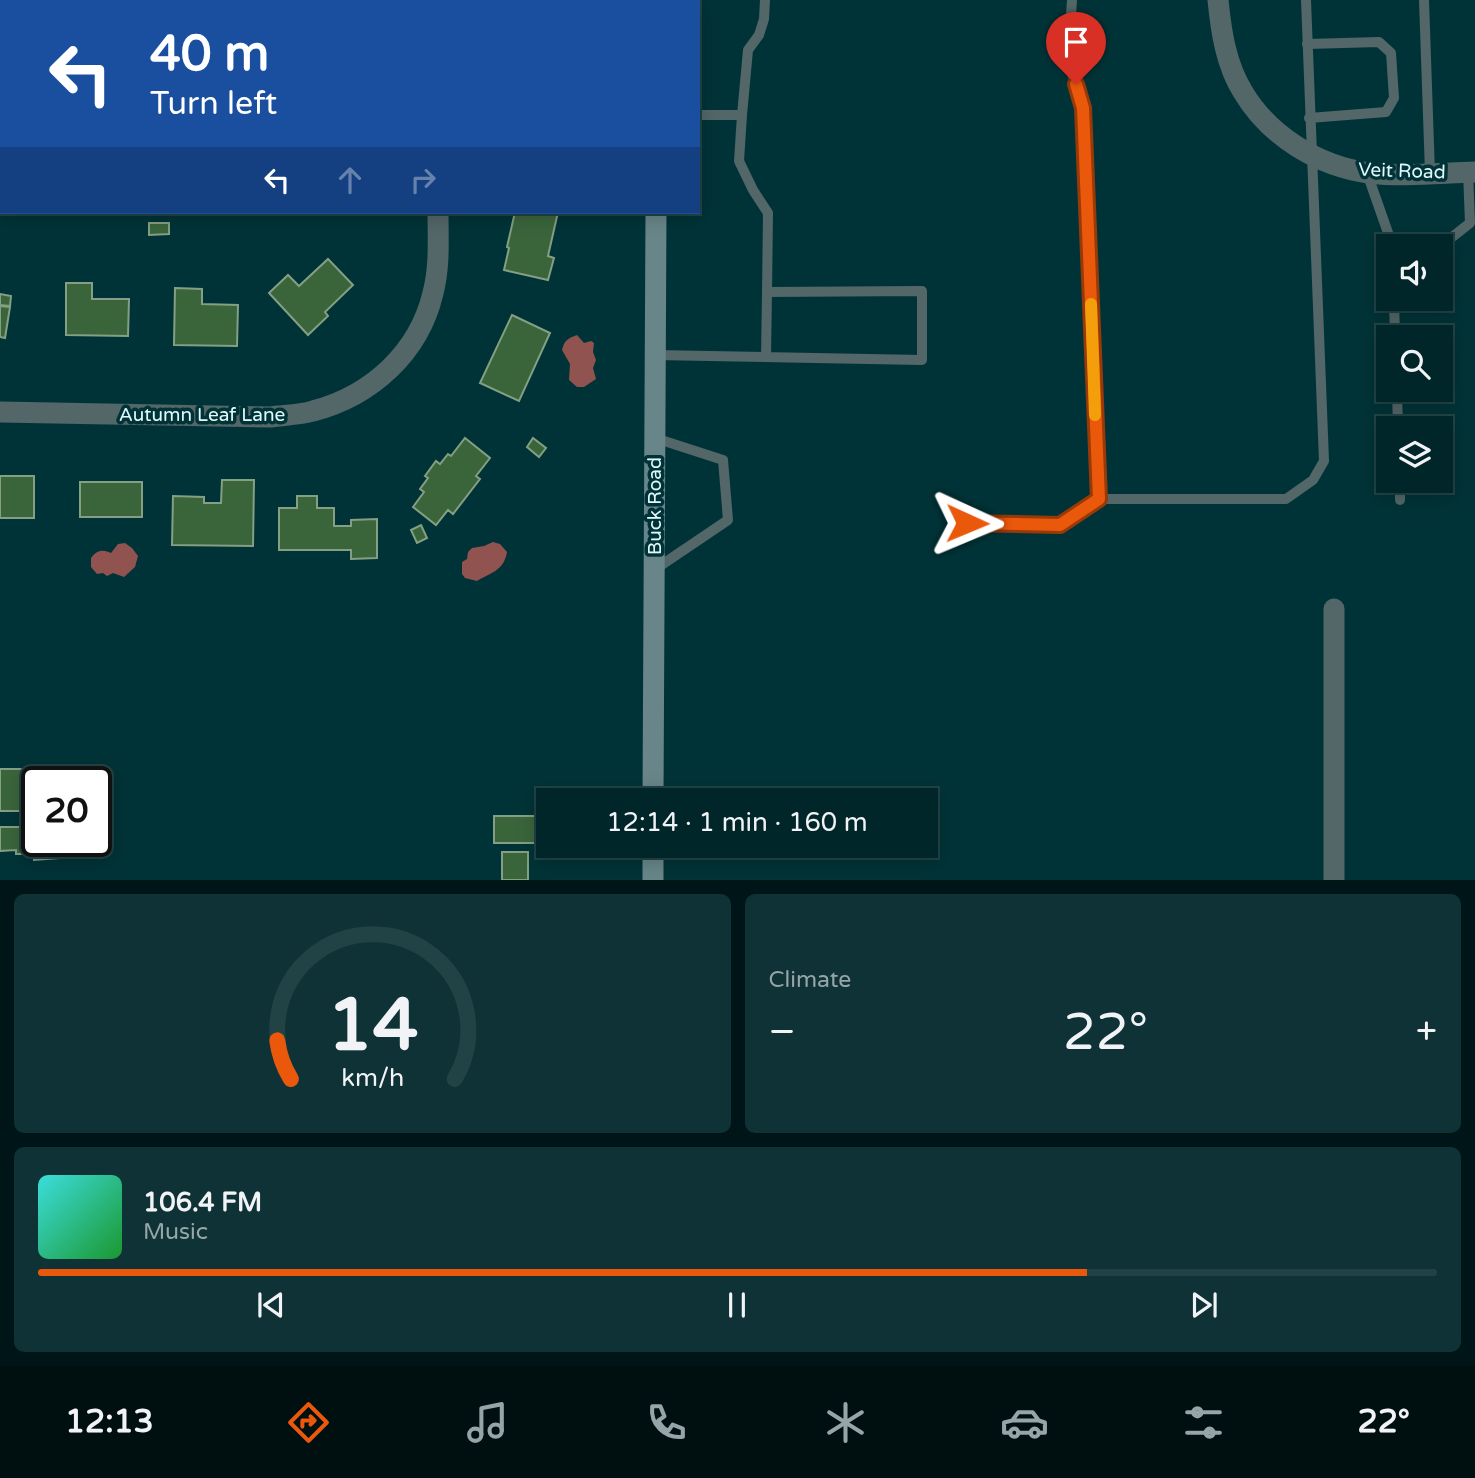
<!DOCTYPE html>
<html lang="en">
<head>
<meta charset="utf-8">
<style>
	body { margin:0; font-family:"Varela Round",sans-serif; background:#0e3235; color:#f1f3f6; height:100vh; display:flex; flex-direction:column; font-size:26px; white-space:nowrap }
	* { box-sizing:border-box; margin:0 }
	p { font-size:23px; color:#95a5a8 }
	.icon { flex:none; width:38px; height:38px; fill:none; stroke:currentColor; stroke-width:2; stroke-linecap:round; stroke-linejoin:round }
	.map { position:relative; height:880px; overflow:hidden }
	.panel { display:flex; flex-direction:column; gap:14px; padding:14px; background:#001517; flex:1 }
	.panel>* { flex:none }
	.top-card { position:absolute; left:0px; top:0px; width:700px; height:214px; box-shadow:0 4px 18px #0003,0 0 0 2px #224346; background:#1a4fa0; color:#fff; overflow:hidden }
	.tools { position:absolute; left:1376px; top:234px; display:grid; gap:14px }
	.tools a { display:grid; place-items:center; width:77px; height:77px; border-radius:0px; background:#002629; box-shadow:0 4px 18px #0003,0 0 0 2px #224346; font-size:35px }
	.speed { position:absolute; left:21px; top:766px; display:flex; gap:14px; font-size:35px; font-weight:700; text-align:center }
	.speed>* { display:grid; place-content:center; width:91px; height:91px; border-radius:50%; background:#002629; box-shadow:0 4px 18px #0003,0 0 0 2px #224346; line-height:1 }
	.speed .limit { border:4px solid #111; border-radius:10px; background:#fff; color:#111 }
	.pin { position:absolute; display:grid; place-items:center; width:60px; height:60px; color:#fff; margin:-72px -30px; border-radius:50% 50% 50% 0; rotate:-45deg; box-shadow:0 0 7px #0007 }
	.pin .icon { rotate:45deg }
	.me { position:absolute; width:77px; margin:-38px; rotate:91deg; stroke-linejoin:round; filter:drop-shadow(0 0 5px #0008) }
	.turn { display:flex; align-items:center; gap:24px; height:147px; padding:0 35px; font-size:32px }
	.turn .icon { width:91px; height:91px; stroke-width:2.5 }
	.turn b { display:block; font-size:49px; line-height:60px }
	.lanes { display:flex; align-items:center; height:66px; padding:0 35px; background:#0003; justify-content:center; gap:35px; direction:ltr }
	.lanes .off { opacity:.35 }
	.big { font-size:52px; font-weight:600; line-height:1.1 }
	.panel .widget { flex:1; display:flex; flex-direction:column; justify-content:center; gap:10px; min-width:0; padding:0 24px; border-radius:10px; background:#0e3235 }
	.panel .dial { align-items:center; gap:0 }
	.dial svg { height:182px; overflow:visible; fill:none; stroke:#224346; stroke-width:7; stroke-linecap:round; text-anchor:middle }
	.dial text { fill:#f1f3f6; stroke:none }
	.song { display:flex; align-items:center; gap:21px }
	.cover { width:84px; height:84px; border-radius:10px; background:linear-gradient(135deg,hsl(180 70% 55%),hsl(130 70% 35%)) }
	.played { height:7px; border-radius:4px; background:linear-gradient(90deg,#ea580c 75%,#224346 75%) }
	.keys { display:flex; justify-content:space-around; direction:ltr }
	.heat { display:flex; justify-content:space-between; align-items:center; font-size:38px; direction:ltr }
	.panel .tiles { flex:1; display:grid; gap:14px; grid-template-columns:1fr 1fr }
	.widget:last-child { grid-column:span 2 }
	.trip { position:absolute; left:536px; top:788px; width:402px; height:70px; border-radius:0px; background:#002629; box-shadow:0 4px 18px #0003,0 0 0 2px #224346; font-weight:600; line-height:70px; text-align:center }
	.tabs { display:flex; height:112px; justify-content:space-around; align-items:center; background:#000f10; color:#95a5a8 }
	.tabs .icon { width:49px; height:49px }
	.tabs .current { color:#ea580c }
	.tabs b { font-size:32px; color:#f1f3f6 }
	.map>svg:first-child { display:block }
	.water { fill:#90534f }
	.building { fill:#3a653b; stroke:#849f83; stroke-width:2 }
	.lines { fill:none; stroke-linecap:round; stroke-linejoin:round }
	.lane { stroke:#536668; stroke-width:10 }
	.street { stroke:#536668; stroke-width:21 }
	.secondary { stroke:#688689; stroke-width:21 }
	.route-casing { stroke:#983908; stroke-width:18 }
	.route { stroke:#ea580c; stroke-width:12 }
	.slow { stroke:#f59e0b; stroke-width:12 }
	.labels { text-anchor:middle; stroke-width:7; stroke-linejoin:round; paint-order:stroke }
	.street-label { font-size:19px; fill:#e1f9fc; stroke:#003337 }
</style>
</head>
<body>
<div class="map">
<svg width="1475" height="880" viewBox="0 0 1475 880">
	<rect width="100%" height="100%" fill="#003337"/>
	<g class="water">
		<path d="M577 335 584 343 591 341 594 343 593 352 596 360 593 368 596 379 584 387H577L569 380 570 364 562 350C564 341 568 338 577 335Z"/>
		<path d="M493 542 500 544 507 552C504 571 490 573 477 581L465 578 462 574V562L467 559 468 552 472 548 484 546Z"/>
		<path d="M125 543 132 548 138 556 135 567 124 577 113 573 107 576 103 573 97 574 91 567V558C97 550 102 549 111 553L118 544Z"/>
	</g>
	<g class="building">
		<path d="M0 106H2L0 156Z"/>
		<path d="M515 212H558L548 256 554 258 548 280 504 270 509 248 507 247Z"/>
		<path d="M149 223H169V234L149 235Z"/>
		<path d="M328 259 353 285 325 312 328 316 308 335 269 293 288 275 299 286Z"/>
		<path d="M66 283H92V299H129L128 336 66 335Z"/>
		<path d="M175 288 202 289V304L238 305 237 346 174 345Z"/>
		<path d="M0 294 11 296 10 306 0 305Z"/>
		<path d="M0 306 10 307 5 338 0 337Z"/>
		<path d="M512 315 550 333 519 401 480 383Z"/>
		<path d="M465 438 490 458 476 476 480 479 453 514 448 510 436 525 413 507 424 492 420 489 428 478 425 476 436 461 440 464 448 454 451 456Z"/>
		<path d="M533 438 546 448 539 457 527 447Z"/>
		<rect x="0" y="476" width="34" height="42"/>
		<path d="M222 480H254L253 546 172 545 173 496 204 497V503H221Z"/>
		<rect x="80" y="482" width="62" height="35"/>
		<path d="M297 496H317V508H334V526H351V520L377 519V558L351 559V550H279V508H297Z"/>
		<path d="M421 525 427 538 417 543 411 530Z"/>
		<rect x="0" y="769" width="22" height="42"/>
		<rect x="494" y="816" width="44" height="27"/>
		<path d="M0 827H37V842H85L86 856 34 860V854H16V850L0 851Z"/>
		<rect x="502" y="852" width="26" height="28"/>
	</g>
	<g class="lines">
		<g class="lane">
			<path d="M1072 0 1068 60 1083 109 1099 499H1286L1313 480 1324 461 1306 0"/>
			<path d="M1424 0 1430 173"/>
			<path d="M1307 44 1379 42 1391 53 1394 98 1386 112 1309 118"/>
			<path d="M698 115H742L739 161 753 190 768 213 767 292"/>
			<path d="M742 115 748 50 759 35 764 19 765 0"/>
			<path d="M1367 173 1393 247"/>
			<path d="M1393 242 1451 238 1470 223 1468 172"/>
			<path d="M1394 299 1395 338"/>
			<path d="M655 355 922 360V291L767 292 766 357"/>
			<path d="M1397 390 1398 429"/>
			<path d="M1400 481V500"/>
			<path d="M967 523 1060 525 1099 499"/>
			<path d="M654 570 728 520 723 460 655 438"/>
		</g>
		<g class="street">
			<path d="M1218 0C1221 31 1226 65 1243 92 1269 136 1318 166 1369 173 1403 177 1440 173 1475 172"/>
			<path d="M0 38H2"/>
			<path d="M0 412 270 417C284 415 299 415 313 411 371 396 419 353 433 293 440 266 438 239 438 212"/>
			<path d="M1334 880V609"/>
		</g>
		<g class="secondary">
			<path d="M662 2V0"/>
			<path d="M653 800 656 212"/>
			<path d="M653 880V845"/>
		</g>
	</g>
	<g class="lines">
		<defs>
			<path id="route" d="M967 523 1060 525 1099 499 1083 108 1076 84"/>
		</defs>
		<use href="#route" class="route-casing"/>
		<use href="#route" class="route"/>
		<path class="slow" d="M1091 304 1095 415"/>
	</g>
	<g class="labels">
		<g class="street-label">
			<text transform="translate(1402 170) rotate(2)" y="7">Veit Road</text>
			<text x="202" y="421">Autumn Leaf Lane</text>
			<text transform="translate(654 506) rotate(-90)" y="7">Buck Road</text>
		</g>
	</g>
</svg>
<div class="tools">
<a><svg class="icon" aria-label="sound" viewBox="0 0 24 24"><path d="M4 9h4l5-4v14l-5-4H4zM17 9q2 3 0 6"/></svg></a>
<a><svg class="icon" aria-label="search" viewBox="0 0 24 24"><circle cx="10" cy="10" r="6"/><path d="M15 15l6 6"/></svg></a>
<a><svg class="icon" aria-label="layers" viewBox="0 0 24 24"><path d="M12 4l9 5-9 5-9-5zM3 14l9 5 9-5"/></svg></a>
</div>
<div class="speed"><div class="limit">20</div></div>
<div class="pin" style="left:1076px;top:84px;background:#d93025"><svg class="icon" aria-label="arrive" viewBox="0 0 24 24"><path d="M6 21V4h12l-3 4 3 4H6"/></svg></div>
<svg class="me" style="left:967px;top:523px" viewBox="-20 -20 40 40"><path d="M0-17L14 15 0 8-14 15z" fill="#ea580c" stroke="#fff" stroke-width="4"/></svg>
<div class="trip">12:14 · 1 min · 160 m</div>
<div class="top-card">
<div class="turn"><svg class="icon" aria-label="left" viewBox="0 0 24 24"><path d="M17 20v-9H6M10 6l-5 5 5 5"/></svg><div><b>40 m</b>Turn left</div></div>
<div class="lanes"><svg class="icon" aria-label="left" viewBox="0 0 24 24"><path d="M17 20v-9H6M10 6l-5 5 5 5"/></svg><svg class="icon off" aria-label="ahead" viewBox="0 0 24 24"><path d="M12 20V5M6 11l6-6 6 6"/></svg><svg class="icon off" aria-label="right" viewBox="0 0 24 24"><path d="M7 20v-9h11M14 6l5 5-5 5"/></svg></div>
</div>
</div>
<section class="panel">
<div class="tiles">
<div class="widget dial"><svg viewBox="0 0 100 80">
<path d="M14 69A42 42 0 1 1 86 69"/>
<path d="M14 69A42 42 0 0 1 8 52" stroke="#ea580c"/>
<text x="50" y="56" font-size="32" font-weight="700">14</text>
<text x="50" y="72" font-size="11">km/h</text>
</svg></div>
<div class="widget"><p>Climate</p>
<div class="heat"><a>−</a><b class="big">22°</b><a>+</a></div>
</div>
<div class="widget">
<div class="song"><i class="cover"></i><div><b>106.4 FM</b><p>Music</p></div></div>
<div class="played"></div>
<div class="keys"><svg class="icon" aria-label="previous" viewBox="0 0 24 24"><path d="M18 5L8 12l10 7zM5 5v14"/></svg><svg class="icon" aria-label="pause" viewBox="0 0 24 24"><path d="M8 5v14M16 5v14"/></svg><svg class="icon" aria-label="next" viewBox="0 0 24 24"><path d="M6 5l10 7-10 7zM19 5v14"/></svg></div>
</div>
</div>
</section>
<nav class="tabs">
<b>12:13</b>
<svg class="icon current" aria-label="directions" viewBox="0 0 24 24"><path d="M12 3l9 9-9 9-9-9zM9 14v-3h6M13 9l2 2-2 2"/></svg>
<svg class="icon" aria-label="music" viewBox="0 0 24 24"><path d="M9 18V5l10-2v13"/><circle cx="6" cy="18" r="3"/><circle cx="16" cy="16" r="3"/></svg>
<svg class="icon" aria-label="phone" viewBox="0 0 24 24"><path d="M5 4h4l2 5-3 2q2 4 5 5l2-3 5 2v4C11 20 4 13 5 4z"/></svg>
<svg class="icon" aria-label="climate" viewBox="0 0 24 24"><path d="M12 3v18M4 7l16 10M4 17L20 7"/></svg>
<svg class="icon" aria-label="car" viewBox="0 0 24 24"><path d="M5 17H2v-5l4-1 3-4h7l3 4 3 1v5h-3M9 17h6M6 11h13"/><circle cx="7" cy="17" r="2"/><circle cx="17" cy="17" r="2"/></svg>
<svg class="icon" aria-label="filters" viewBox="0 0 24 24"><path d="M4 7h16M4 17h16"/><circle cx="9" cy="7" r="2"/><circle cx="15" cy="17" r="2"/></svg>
<b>22°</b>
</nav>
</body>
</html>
